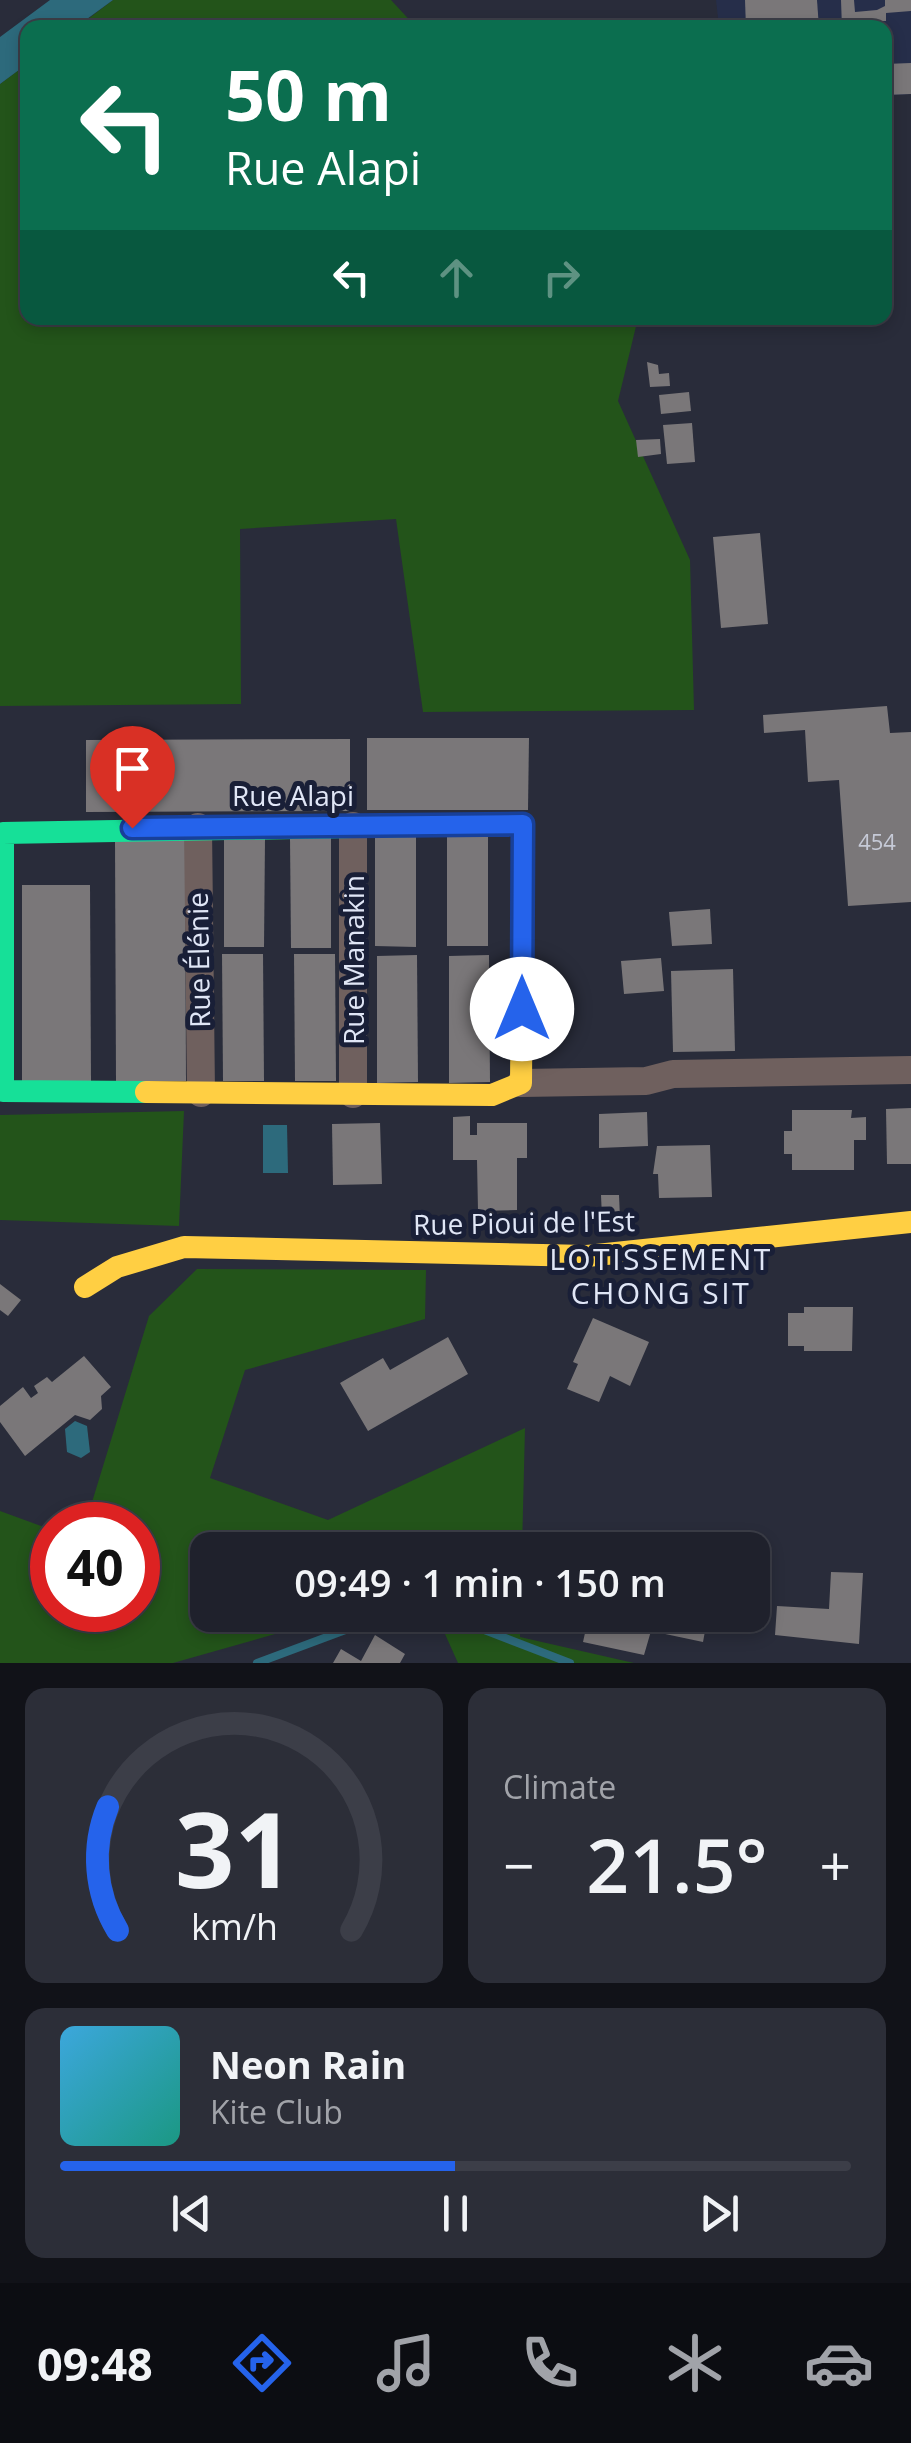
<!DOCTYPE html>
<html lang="en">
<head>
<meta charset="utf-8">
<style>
	body { margin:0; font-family:"Open Sans",sans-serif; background:#2c2e38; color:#f1f3f6; height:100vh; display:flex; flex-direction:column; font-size:38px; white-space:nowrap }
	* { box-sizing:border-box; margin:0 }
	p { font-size:32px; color:#a1a3a9 }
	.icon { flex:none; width:55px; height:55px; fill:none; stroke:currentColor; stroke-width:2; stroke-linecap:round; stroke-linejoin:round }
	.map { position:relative; height:1663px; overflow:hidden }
	.sheet { display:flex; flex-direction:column; gap:25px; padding:25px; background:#111218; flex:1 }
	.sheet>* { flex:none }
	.guide { position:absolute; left:20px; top:20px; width:872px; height:305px; border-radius:20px; box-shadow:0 5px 15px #0003,0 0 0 2px #3c3e48; background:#0b6e4f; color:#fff; overflow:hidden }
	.speed { position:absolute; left:30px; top:1502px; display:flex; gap:20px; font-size:50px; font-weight:700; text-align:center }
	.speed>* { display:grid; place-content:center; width:130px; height:130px; border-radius:50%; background:#1f212c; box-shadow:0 5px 15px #0003,0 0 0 2px #3c3e48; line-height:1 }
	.speed .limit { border:15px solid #d22; background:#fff; color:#111 }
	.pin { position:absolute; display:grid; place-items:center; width:85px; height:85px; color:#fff; margin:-102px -42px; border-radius:50% 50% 50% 0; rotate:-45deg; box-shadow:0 0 10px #0007 }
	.pin .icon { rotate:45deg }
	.me { position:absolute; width:110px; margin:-55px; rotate:0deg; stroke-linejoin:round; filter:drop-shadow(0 0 8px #0008) }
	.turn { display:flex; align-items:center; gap:35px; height:210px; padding:0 40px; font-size:45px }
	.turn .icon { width:130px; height:130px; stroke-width:2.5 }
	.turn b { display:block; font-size:70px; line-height:85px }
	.lanes { display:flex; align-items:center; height:95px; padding:0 40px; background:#0003; justify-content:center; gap:50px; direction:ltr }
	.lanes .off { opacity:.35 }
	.big { font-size:75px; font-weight:600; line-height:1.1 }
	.sheet .tile { flex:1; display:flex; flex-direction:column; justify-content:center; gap:15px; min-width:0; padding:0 35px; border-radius:20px; background:#2c2e38 }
	.sheet .dial { align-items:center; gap:0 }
	.dial svg { height:260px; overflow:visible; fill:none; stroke:#3c3e48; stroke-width:7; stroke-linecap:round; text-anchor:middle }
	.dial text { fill:#f1f3f6; stroke:none }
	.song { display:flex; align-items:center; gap:30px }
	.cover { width:120px; height:120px; border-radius:15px; background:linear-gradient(135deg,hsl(200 70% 55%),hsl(170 70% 35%)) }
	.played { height:10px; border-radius:5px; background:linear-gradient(90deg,#2563eb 50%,#3c3e48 50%) }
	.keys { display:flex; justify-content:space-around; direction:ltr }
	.heat { display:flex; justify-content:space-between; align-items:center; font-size:55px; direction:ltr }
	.sheet .tiles { flex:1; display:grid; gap:25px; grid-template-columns:1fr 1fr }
	.tile:last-child { grid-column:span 2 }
	.trip { position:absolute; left:190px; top:1532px; width:580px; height:100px; border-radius:20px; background:#1f212c; box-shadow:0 5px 15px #0003,0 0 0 2px #3c3e48; font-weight:600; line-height:100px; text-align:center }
	.menu { display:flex; height:160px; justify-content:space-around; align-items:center; background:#0c0d12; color:#a1a3a9 }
	.menu .icon { width:70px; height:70px }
	.menu .current { color:#2563eb }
	.menu b { font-size:45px; color:#f1f3f6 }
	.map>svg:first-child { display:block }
	.built { fill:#262e4a }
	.green { fill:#23541a }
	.water { fill:#2d6a7c }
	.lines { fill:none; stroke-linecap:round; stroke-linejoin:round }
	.stream { stroke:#2d6a7c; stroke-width:8 }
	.building { fill:#7a7779 }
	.street { stroke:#6f605e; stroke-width:28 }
	.fast { stroke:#16e098; stroke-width:22 }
	.slow { stroke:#ffcf43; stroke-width:22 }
	.route-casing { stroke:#184099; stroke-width:25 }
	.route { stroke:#2563eb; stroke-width:18 }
	.labels { text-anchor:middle; stroke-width:10; stroke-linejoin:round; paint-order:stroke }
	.number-label { font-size:22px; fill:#c6cad7 }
	.street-label { font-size:28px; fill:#e0e6f6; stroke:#191f37 }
	.neighbourhood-label { font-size:30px; letter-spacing:2.5px; fill:#e0e6f6; stroke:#191f37 }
</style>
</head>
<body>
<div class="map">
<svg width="911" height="1663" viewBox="0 0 911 1663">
	<rect width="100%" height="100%" fill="#292c3a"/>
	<path class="built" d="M716 0H911V94L885 96V28L719 27Z"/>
	<g class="green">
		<path d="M113 0H391L416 27 76 28Z"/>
		<path d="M27 64 28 318H638L618 401 690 560 694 710 423 712 396 519 240 529 241 704 0 706V84Z"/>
		<path d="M184 1111 179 1226 0 1220V1115Z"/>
		<path d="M197 1269 426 1270 425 1319 245 1370 210 1478 328 1520 525 1428 522 1550H208V1615H342L173 1663H0V1511L52 1530V1610H138V1525H85L149 1316Z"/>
		<path d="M413 1615H520V1637L634 1663H458L441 1625Z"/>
	</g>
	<g class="water">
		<path d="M50 0H113L76 27 28 28 27 64 0 84V37Z"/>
		<path d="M263 1125H287L288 1173H263Z"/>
		<path d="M75 1421 87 1426 90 1452 81 1458 67 1452 65 1429Z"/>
	</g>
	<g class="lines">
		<path class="stream" d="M257 1663 367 1622 474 1626 570 1663"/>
	</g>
	<g class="building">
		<path d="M745 0H817L819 28H746Z"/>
		<path d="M841 0H854L855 12 877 10 885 6V0H911V11L886 13V21H878V25L842 28Z"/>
		<path d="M911 63V94L885 95V64Z"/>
		<path d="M647 362 658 365 659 374 669 373 670 386 650 387Z"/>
		<path d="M689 392 691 411 661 414 659 395Z"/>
		<path d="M692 423 695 462 667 464 663 425Z"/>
		<path d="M660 439 661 454 638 457 636 440Z"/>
		<path d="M760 533 768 624 721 628 713 537Z"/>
		<path d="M887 706 890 733 911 732V902L848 906 839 780 808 782 805 730 764 733 763 715Z"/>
		<path d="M367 738H529L528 810H367Z"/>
		<path d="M350 739V811L86 812V740Z"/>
		<path d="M488 836V946H447V837Z"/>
		<path d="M375 837H416V947L375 946Z"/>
		<path d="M224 838H265L264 947H224Z"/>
		<path d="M290 838H331V948H291Z"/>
		<path d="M115 840H185L186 1081H116Z"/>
		<path d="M22 885H90L91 1081H22Z"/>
		<path d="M710 909 712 944 672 946 669 912Z"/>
		<path d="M222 954H263L264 1081H223Z"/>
		<path d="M294 954H335L336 1081H295Z"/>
		<path d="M417 955 418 1082 377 1083V956Z"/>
		<path d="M489 955 490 1082 449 1083V956Z"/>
		<path d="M661 958 664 991 624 994 621 961Z"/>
		<path d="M733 969 735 1051 673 1052 671 971Z"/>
		<path d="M911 1108V1164H887L886 1109Z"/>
		<path d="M792 1110H852L851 1118 866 1117V1140H854V1170H792V1154H784V1131H792Z"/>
		<path d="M647 1112 648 1146 599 1148V1114Z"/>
		<path d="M470 1116V1135H477V1123H527V1158H517V1210L478 1211 477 1160H453V1117Z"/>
		<path d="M380 1123 382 1184 333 1185 332 1124Z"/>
		<path d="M710 1145 712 1197 659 1198 658 1174H653L657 1146Z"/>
		<path d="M601 1195H619L620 1218H602Z"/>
		<path d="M0 1284 21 1300 8 1316 0 1310Z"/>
		<path d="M804 1307H853L852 1351H804V1346H788V1313H804Z"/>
		<path d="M593 1318 649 1342 630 1386 610 1376 599 1402 567 1389 578 1364 573 1362Z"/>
		<path d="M448 1337 468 1374 368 1431 340 1383 383 1358 390 1370Z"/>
		<path d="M84 1356 111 1387 101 1396 102 1409 90 1420 75 1415 25 1456 0 1422V1406L23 1387 31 1398 38 1393 34 1386 47 1377 52 1382Z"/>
		<path d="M831 1572 863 1573 859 1644 775 1635 777 1606 829 1609Z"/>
		<path d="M589 1615H708L703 1642 651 1631 644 1655 583 1642Z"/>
		<path d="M375 1635 405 1654 400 1663H333L341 1649 361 1661Z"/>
	</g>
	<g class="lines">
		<g class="street">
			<path d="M353 826V1094"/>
			<path d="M198 827 201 1093"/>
			<path d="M521 1083 646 1081 673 1074 911 1070"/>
		</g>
		<path class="fast" d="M146 1092 3 1091V833L523 824"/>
		<g class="slow">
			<path d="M146 1092 492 1095 521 1083 523 824"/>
			<path d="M85 1287 117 1267 184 1247 587 1256 911 1222"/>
		</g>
	</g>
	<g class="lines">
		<defs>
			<path id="route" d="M132 828 523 824 522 1009"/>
		</defs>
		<use href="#route" class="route-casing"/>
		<use href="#route" class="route"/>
	</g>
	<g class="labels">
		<g class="number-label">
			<text x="877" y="850">454</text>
		</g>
		<g class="street-label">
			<text x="293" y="806">Rue Alapi</text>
			<text transform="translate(199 960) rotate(-91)" y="10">Rue Élénie</text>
			<text transform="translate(354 960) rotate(-90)" y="10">Rue Manakin</text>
			<text transform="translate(524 1223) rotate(-1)" y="10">Rue Pioui de l'Est</text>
		</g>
		<g class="neighbourhood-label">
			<text x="661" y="1270">LOTISSEMENT<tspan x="661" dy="34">CHONG SIT</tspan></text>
		</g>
	</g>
</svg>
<div class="speed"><div class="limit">40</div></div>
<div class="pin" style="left:132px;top:828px;background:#d93025"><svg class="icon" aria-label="arrive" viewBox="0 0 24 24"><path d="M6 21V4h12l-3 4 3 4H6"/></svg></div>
<svg class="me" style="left:522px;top:1009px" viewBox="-20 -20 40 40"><circle r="19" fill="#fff"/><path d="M0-13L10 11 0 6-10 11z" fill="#2563eb"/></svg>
<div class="trip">09:49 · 1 min · 150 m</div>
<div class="guide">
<div class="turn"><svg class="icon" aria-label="left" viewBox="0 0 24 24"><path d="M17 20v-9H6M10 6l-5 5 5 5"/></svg><div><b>50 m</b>Rue Alapi</div></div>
<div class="lanes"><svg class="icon" aria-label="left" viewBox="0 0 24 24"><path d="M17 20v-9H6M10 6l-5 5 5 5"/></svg><svg class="icon off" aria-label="ahead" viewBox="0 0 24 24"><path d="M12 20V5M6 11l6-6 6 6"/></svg><svg class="icon off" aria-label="right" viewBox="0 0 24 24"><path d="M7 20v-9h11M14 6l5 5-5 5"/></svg></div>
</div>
</div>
<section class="sheet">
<div class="tiles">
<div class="tile dial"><svg viewBox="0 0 100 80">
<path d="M14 69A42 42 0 1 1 86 69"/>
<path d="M14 69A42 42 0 0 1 11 31" stroke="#2563eb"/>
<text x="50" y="56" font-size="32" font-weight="700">31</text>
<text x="50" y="72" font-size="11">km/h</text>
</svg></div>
<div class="tile"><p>Climate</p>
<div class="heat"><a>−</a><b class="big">21.5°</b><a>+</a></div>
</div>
<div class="tile">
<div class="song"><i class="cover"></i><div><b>Neon Rain</b><p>Kite Club</p></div></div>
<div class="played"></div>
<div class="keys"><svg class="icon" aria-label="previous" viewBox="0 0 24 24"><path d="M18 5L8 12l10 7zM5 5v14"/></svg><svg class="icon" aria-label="pause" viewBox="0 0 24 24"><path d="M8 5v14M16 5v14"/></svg><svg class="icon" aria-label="next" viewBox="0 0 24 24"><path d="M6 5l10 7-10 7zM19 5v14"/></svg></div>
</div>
</div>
</section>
<nav class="menu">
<b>09:48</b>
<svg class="icon current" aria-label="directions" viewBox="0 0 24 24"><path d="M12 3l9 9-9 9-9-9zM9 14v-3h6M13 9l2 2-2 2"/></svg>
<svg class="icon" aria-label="music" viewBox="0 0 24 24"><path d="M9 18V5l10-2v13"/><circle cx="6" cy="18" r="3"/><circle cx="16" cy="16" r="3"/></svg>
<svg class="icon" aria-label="phone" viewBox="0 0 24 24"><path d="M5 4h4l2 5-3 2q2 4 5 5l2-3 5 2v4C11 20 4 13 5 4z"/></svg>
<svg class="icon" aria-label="climate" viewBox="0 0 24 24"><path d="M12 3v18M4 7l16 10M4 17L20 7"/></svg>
<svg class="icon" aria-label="car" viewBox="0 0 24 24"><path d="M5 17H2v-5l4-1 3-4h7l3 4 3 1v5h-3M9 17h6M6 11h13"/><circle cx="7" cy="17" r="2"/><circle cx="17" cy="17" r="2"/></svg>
</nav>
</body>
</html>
